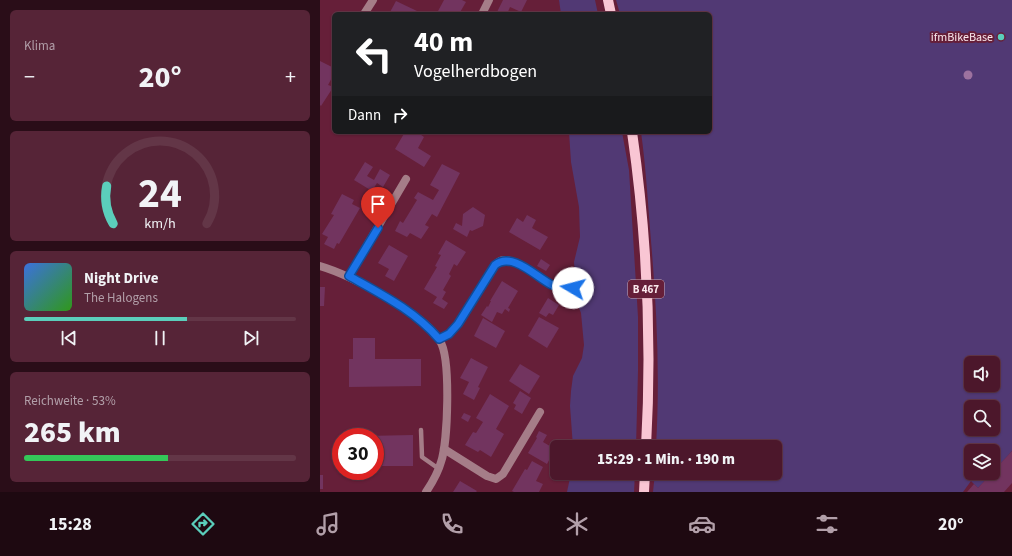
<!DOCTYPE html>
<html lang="de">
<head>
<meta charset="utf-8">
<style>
	body { margin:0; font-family:"Source Sans 3",sans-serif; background:#562437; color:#f1f3f6; height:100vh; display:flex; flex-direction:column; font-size:15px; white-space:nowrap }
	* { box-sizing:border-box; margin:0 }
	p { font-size:13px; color:#b29fa9 }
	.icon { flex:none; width:22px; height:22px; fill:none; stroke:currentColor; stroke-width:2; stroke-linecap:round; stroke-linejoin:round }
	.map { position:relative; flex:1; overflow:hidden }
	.side { display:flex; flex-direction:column; gap:10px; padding:10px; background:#2a0d18; width:320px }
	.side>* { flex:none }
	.banner { position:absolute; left:12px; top:12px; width:380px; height:122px; border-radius:6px; box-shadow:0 1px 3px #0004,0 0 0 1px #633647; background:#202124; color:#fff; overflow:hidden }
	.controls { position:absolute; left:644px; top:356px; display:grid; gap:8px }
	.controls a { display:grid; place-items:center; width:36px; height:36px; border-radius:6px; background:#4c172b; box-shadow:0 1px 3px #0004,0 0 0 1px #633647; font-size:20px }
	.speed { position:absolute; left:12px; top:428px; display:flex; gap:8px; font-size:20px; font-weight:700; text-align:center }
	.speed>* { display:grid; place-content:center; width:52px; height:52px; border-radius:50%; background:#4c172b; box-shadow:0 1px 3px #0004,0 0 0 1px #633647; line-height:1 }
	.speed .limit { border:6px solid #d22; background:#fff; color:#111 }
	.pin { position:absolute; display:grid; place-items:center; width:34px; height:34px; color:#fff; margin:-41px -17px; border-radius:50% 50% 50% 0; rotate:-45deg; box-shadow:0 0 4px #0007 }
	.pin .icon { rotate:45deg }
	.me { position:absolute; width:44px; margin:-22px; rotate:278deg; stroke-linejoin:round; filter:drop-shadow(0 0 3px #0008) }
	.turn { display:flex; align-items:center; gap:14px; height:84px; padding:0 16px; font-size:18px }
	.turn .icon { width:52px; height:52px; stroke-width:2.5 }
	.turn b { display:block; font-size:28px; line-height:34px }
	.then { display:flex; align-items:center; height:38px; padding:0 16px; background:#0003; gap:8px; font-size:15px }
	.big { font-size:30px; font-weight:800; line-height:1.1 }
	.side .tile { flex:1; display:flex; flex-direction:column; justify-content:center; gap:6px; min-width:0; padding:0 14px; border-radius:6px; background:#562437 }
	.side .dial { align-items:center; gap:0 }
	.dial svg { height:104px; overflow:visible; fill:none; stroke:#633647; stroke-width:7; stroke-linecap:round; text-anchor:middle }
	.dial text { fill:#f1f3f6; stroke:none }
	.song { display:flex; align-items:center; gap:12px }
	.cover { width:48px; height:48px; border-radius:6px; background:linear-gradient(135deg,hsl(220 70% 55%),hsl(110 70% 35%)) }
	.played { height:4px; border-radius:2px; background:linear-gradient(90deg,#5bcebb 60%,#633647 60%) }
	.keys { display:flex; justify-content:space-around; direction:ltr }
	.heat { display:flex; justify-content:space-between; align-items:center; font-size:22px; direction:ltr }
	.charge { height:6px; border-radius:3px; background:linear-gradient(90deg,#34c759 53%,#633647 0) }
	.trip { position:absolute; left:230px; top:440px; width:232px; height:40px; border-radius:6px; background:#4c172b; box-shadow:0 1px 3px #0004,0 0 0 1px #633647; font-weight:800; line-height:40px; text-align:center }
	.tabs { display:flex; height:64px; justify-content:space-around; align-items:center; background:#1e0911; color:#b29fa9 }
	.tabs .icon { width:28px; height:28px }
	.tabs .on { color:#5bcebb }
	.tabs b { font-size:18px; color:#f1f3f6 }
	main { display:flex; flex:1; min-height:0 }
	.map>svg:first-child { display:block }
	.green { fill:#513974; fill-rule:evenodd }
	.building { fill:#72345f }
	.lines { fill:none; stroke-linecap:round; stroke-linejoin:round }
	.lane { stroke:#a57d88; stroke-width:4.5 }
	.street { stroke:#a57d88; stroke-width:8 }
	.primary { stroke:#f9c6d4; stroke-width:10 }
	.tree { fill:#9d729f }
	.route-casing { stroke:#114b97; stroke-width:10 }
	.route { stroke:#1a73e8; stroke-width:7 }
	.poi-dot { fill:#5bcebb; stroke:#661f39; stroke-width:1.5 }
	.labels { text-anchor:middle; stroke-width:4; stroke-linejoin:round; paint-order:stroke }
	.shield { fill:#661f39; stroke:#ceacb7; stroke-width:1 }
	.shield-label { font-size:11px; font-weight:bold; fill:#fbe9ed }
	.poi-label { font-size:12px; fill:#fbe9ed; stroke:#661f39; text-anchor:end }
</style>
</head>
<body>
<main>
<section class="side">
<div class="tile"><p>Klima</p>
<div class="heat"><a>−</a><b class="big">20°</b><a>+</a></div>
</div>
<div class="tile dial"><svg viewBox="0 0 100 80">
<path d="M14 69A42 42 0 1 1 86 69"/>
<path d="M14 69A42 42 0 0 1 9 40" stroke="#5bcebb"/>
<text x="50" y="56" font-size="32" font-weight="700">24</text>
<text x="50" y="72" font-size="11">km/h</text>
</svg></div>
<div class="tile">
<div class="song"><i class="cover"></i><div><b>Night Drive</b><p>The Halogens</p></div></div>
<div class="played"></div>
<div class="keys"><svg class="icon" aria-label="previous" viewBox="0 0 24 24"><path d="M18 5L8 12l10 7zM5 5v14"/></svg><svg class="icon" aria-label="pause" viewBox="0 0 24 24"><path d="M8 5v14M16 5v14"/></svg><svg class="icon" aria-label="next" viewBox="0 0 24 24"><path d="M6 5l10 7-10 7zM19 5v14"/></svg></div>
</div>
<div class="tile"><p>Reichweite · 53%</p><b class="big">265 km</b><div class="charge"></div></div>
</section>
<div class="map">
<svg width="692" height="492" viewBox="0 0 692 492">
	<rect width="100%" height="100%" fill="#661f39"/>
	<g class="green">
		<path d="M239 0H275L278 14H241Z"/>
		<path d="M296 0H692V451L673 472V451H651V473H672L658 488 651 481 643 492H333L335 473H455V447H336C340 378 337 310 331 241 328 204 326 168 321 132H390V14H300ZM651 363H673V385H651ZM651 407H673V429H651Z"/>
		<path d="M249 132H302L309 170 318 317V371L316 447H253L250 406 251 391 253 376 262 358 264 345 261 313 257 303 254 262 260 237 259 207 251 162Z"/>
		<path d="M251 473H315L314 492H247Z"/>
	</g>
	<g class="building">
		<path d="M124 0H142L146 2 139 14H120L117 13Z"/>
		<path d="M183 0H207L201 12 190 7 187 14H181L177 12Z"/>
		<path d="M76 1 97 11 95 14H69Z"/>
		<path d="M0 61 12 67 11 69 14 71V74L8 85 11 86 12 89 1 106 0 105Z"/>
		<path d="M85 132H97L104 137 98 148 111 156 104 167 75 149Z"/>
		<path d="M45 162 53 167 47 176 54 180 60 169 70 175 63 187 57 183 52 191 34 180Z"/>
		<path d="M122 164 140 173 117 217 112 214 105 225 109 227 101 239 90 233 87 237 75 231 80 221 83 223 97 200 94 198 98 192 113 200 119 190 110 185Z"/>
		<path d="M22 194 34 200 32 204 40 208 19 244 17 243 14 249 4 244 8 237 2 234 14 215 11 214Z"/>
		<path d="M46 194 61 203 56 212 41 202Z"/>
		<path d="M153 207 165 215 163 226 152 231 150 230 147 237 133 229 136 223 142 226 143 214Z"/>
		<path d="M207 215 216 220 212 228 228 237 220 250 189 232 197 218 203 222Z"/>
		<path d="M126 240 146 252 137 266 134 264 129 274 131 276 123 290 126 292 122 299 128 303 124 309 113 303 117 297 104 289 117 267 115 266 121 255 118 254Z"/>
		<path d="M69 245 88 256 74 281 65 276 69 269 58 263Z"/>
		<path d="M221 259 230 265 226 271 217 266Z"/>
		<path d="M182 281 198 291 188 308 190 309 189 312 185 309 182 314 177 312 172 322 161 315 167 306 168 307 171 301H170Z"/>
		<path d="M0 287H5L4 306H0Z"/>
		<path d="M228 298 239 305 233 315 229 313 226 317 219 313Z"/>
		<path d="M219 317 239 328 227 348 208 336Z"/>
		<path d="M163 318 185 331 176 348 154 336Z"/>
		<path d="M33 338H55V359H101V386L29 387V359H33Z"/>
		<path d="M151 358 168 367 158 387 160 388 154 400 143 394 149 382 140 378Z"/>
		<path d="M200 364 220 376 209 394 189 381Z"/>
		<path d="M200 391 211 398 202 414 194 409 196 405 193 403Z"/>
		<path d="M170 394 189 406 176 429 184 434 171 457 160 450 158 452 145 445 153 432 156 433 163 422 156 418Z"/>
		<path d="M144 413 151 416 148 422 141 418Z"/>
		<path d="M219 431 227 435 223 442 235 449 227 464 208 453 217 438 216 437Z"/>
		<path d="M93 435V466H55V437H45V436Z"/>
		<path d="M692 451V483L684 492H647L654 484 658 488Z"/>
		<path d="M212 461 223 467 216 481 223 484 219 492H194L192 491 205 469 207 470Z"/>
		<rect x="0" y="475" width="3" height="14"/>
		<path d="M140 481 157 491 156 492H133Z"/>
	</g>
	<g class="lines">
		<path class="lane" d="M101 430 102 457 119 469"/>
		<g class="street">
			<path d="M44 14 53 0"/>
			<path d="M162 14 169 0"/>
			<path d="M0 266C31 275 104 314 120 341 131 358 128 442 121 462 118 473 112 483 106 492"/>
			<path d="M29 276 86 179"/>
			<path d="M119 339 129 334 138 324 175 265C176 264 178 262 180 261 194 255 220 279 232 285 239 288 246 288 253 288"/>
			<path d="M124 449 167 476 176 479 183 474 220 412"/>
		</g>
		<g class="primary">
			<path d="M288 0 291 14"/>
			<path d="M312 132C327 236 332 342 326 447"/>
			<path d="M324 492 325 473"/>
		</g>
	</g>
	<circle class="tree" cx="648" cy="75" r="4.5"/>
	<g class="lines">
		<defs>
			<path id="route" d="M58 228 29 276C61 294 95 311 119 339L129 334 138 324 175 265C192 251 216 277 232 285 239 288 246 288 253 288"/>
		</defs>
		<use href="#route" class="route-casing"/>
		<use href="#route" class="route"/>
	</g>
	<circle class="poi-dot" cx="681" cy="37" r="4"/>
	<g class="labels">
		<rect class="shield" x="308" y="280" width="36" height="18" rx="3"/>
		<g class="shield-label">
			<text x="326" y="293">B 467</text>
		</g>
		<g class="poi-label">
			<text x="673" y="41">ifmBikeBase</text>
		</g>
	</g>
</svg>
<div class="controls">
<a><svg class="icon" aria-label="sound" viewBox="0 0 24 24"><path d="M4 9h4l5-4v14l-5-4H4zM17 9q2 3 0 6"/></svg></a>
<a><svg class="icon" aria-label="search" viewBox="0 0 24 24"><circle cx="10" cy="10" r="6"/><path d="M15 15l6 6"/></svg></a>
<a><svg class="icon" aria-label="layers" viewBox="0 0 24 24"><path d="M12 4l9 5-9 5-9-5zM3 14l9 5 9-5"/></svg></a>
</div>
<div class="speed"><div class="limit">30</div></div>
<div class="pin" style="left:58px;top:228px;background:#d93025"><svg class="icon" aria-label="arrive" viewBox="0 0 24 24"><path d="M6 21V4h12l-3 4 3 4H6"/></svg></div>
<svg class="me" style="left:253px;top:288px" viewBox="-20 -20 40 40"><circle r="19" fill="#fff"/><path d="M0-13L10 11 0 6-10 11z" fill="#1a73e8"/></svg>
<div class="trip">15:29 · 1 Min. · 190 m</div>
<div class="banner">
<div class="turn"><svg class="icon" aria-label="left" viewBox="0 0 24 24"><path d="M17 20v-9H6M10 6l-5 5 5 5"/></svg><div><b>40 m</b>Vogelherdbogen</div></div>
<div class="then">Dann<svg class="icon" aria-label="right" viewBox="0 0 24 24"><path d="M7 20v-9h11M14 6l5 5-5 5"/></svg></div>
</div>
</div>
</main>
<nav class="tabs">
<b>15:28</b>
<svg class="icon on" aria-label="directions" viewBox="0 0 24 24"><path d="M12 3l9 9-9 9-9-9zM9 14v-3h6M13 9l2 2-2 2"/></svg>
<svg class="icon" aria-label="music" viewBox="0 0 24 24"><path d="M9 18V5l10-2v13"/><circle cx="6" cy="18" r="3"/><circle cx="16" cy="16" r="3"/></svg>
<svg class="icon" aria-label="phone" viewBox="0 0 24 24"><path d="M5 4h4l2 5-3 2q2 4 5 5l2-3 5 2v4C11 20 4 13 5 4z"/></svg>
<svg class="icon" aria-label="climate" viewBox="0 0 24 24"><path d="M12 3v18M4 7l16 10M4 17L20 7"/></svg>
<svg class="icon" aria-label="car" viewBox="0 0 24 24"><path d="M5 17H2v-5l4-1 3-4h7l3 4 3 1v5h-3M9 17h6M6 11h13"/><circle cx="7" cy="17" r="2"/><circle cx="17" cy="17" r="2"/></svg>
<svg class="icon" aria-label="filters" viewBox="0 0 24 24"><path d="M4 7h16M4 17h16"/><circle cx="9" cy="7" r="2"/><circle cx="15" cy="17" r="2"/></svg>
<b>20°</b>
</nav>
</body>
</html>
